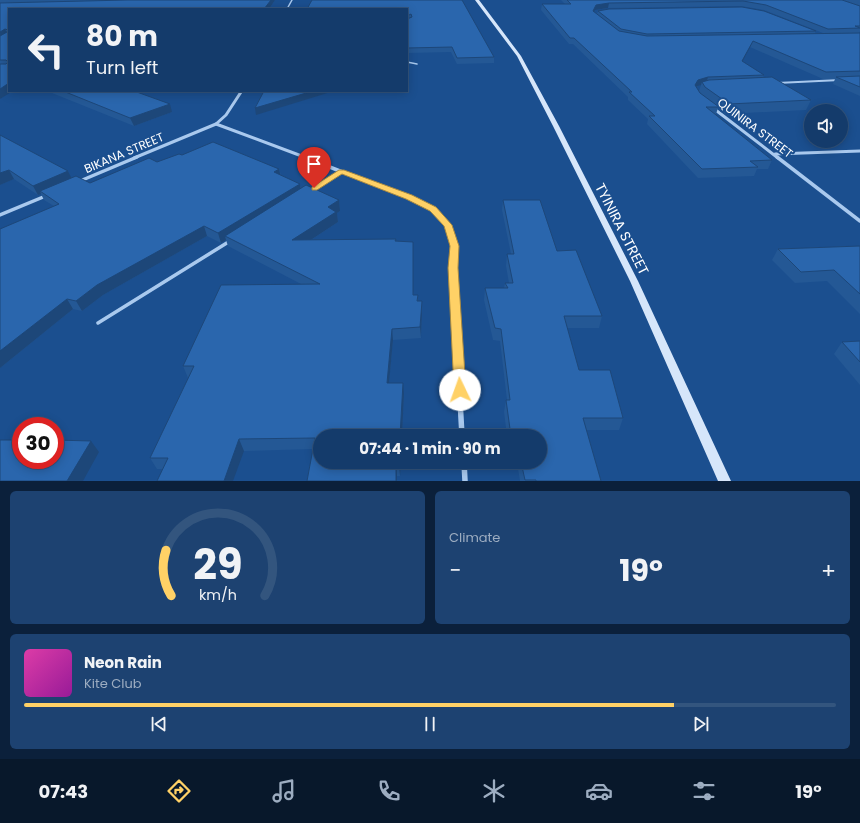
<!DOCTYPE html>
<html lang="en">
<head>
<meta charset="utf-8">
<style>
	body { margin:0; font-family:Poppins,sans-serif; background:#1d4271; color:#f1f3f6; height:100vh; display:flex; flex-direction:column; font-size:15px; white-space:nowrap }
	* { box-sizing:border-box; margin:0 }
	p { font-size:13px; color:#9dadc1 }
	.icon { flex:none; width:22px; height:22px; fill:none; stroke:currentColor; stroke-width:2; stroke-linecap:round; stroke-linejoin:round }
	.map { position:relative; height:481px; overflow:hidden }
	.sheet { display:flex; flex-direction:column; gap:10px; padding:10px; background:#0b203b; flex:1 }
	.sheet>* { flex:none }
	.hud { position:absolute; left:8px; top:8px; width:400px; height:84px; border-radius:0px; box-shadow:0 2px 10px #0003,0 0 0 1px #33557e; background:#143b6b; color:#f1f3f6; overflow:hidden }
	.buttons { position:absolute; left:804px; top:104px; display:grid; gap:8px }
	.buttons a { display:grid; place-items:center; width:44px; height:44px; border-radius:50%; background:#143b6b; box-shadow:0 2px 10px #0003,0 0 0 1px #33557e; font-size:20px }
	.speed { position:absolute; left:12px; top:417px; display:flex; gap:8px; font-size:20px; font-weight:700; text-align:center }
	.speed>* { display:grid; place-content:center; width:52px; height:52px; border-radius:50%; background:#143b6b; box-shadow:0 2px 10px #0003,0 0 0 1px #33557e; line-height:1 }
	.speed .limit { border:6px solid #d22; background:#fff; color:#111 }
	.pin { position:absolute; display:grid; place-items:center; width:34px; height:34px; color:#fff; margin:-41px -17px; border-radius:50% 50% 50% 0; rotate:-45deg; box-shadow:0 0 4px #0007 }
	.pin .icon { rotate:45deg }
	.me { position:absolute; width:44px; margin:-22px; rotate:357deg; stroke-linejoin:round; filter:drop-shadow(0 0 3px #0008) }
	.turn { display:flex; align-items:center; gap:14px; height:84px; padding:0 12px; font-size:18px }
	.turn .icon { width:52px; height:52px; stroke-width:2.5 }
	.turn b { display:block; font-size:28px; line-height:34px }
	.big { font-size:30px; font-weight:700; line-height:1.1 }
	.sheet .card { flex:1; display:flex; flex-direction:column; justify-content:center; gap:6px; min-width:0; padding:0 14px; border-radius:6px; background:#1d4271 }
	.sheet .dial { align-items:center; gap:0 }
	.dial svg { height:104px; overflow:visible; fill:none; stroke:#33557e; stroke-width:7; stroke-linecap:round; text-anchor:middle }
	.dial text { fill:#f1f3f6; stroke:none }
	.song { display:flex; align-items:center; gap:12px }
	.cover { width:48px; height:48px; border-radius:6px; background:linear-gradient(135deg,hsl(320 70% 55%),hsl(300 70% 35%)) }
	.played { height:4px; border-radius:2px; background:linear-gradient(90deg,#ffd166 80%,#33557e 80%) }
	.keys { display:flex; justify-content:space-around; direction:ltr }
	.heat { display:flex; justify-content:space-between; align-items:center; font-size:22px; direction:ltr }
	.sheet .tiles { flex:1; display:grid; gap:10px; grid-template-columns:1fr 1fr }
	.card:last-child { grid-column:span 2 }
	.trip { position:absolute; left:313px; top:429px; width:234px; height:40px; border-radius:20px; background:#143b6b; box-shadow:0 2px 10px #0003,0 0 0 1px #33557e; font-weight:700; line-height:40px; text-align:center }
	.menu { display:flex; height:64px; justify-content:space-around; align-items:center; background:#08182b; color:#9dadc1 }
	.menu .icon { width:28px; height:28px }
	.menu .on { color:#ffd166 }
	.menu b { font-size:18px; color:#f1f3f6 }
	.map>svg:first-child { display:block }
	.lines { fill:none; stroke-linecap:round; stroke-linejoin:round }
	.lane-far2 { stroke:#a9c9ee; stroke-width:1.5 }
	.lane-far1 { stroke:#a9c9ee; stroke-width:2.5 }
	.lane { stroke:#a9c9ee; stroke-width:3.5 }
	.street-far5 { stroke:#a9c9ee; stroke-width:1.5 }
	.street-far4 { stroke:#a9c9ee; stroke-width:2 }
	.street-far3 { stroke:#a9c9ee; stroke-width:3 }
	.street-far2 { stroke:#a9c9ee; stroke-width:3.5 }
	.street-far1 { stroke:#a9c9ee; stroke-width:4.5 }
	.street { stroke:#a9c9ee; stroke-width:5.5 }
	.secondary { fill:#d6e6fa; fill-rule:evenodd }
	.wall { fill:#245895; fill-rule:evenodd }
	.shaded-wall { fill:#1d4779 }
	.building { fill:#2a66ad; stroke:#1d4779 }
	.route { fill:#ffd166; stroke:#a68842 }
	.labels { text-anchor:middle; stroke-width:4; stroke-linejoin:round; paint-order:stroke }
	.far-street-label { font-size:12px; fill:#fff; stroke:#1b4f8f }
	.street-label { font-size:14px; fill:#fff; stroke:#1b4f8f }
</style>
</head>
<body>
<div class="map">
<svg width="860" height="481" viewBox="0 0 860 481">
	<rect width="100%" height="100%" fill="#1b4f8f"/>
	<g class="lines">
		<path class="lane-far2" d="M407 62 417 64"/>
		<path class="lane-far1" d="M311 191 341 171"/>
		<path class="lane" d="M98 323 230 241"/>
		<path class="street-far5" d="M287 9 292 0"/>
		<g class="street-far4">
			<path d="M777 83 840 80"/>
			<path d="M240 93 241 91"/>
		</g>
		<g class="street-far3">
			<path d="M713 108 778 158"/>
			<path d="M216 124 307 158"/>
			<path d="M775 154 860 151"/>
			<path d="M134 158 216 124 226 115 241 92"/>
		</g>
		<g class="street-far2">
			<path d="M304 157 422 203 440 216 446 223 453 242"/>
			<path d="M777 157 860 221"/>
			<path d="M80 181 137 157"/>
			<path d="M0 215 48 195"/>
		</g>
		<path class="street-far1" d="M452 241 457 347"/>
		<g class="street">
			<path d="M457 346 462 436"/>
			<path d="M464 462 465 481"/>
		</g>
		<path class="secondary" d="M475 0H479L521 56 559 126 638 281 731 481H718L630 281 553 126 517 56Z"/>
	</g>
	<g class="wall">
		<path d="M0 0H275L269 9H9V91L0 99Z"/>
		<path d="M462 0 494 57V63L457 64 451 52 407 53V9Z"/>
		<path d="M561 0H860V31L859 33H860V96L833 84 835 79H823L750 47 742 62 764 75 763 78 811 100 806 110 725 114 718 108 716 114H715L772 160 768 169H757L754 176 698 178 647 124 648 119 628 100V97L573 44H569L541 10 542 4H565ZM741 6 764 10 823 33H815L816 31 598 11 597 14 594 12 595 10 608 8ZM701 85 699 91 696 87Z"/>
		<path d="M47 91H134L172 112 134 126Z"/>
		<path d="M0 135 68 171 71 178 90 183 182 155 279 169 281 175 300 184 301 189 339 200 340 211 337 213 338 222 311 240 396 239V241L414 295H418V301H422V312L421 338 393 340 389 383 404 394 400 476H397L313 449 244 451 163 469H157L150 458 188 378 183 366 301 284 228 246 226 240 221 243 207 236 103 295 82 311 73 309 0 368 54 206 44 200 41 194 38 195 14 179 0 185Z"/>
		<path d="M503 200 557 251 602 316 599 328H567L579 370 623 418 619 430H586L601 481H520L517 462H540V436H507L504 412 506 400H507L500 341 493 340 484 300 485 288H504L505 283H509L506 266 507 254H511L502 210Z"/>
		<path d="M860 246V314L827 281 795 283 772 260 778 249Z"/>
		<path d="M860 341V385L834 354 842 342Z"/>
	</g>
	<g class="shaded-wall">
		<path d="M271 0H275L269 9H264Z"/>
		<path d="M609 3 608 8 595 10 592 16 593 11 596 5Z"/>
		<path d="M5 29 8 35 0 39V32Z"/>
		<path d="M753 41 750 47 739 68 742 61Z"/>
		<path d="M708 77 706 84 702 82 701 85 695 87V85L698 80Z"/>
		<path d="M9 83V91H13L0 99V89Z"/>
		<path d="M313 91H334L256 115 255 108Z"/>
		<path d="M170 104 172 112 134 126 130 118Z"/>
		<path d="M279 169 281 178 274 172Z"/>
		<path d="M9 170 14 179 0 185V173Z"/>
		<path d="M68 171 73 181 40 191 41 194 38 195 33 186Z"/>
		<path d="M300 184 301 193 225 236 226 240 221 243 218 233Z"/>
		<path d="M339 200 340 211 337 213 338 222 294 251 292 240 328 207Z"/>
		<path d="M204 226 207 236 103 295 82 311 76 301 97 285Z"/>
		<path d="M67 299 73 309 0 368V351Z"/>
		<path d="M422 301V312L421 338 420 327Z"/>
		<path d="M392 329 393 340 388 394 387 383Z"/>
		<path d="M403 383 404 394 402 436H400Z"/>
		<path d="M239 439 244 451 233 481H224Z"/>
		<path d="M91 441 99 452 83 481H67Z"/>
		<path d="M399 462H401L400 476 399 465Z"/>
		<path d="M396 465 397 476V481H396Z"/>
	</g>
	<g class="building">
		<path d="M127 0H271L264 9H9V83L0 89V64H6L8 62 6 60H0V36L7 32 8 30 5 29 0 32V3Z"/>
		<path d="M312 0H462L494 57 457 58 452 47 407 48V19L412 17 411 14 407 16V9H307Z"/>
		<path d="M567 0H842L860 6V26H855L860 28 828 29 766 5 743 1 609 3 596 5 593 11 619 31 647 36 860 33V71L826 72 753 41 742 61 764 75 708 77 698 80 695 85 700 93 719 107H706L772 160 750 161 758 167 702 169 649 116H655L629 92H632L574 38H570L542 4H571Z"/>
		<path d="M742 7 764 11 816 31 647 34 621 29 598 11 609 9Z"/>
		<path d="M860 76V87L836 77Z"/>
		<path d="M772 77 811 100 729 104 705 87 702 82 709 80Z"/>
		<path d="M63 91H134L170 104 130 118Z"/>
		<path d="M264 91H313L255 108Z"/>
		<path d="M0 135 68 171 33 186 9 170 0 173Z"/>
		<path d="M213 142 279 169 274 172 300 184 218 233 204 226 97 285 76 301 67 299 0 351V229L59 204 40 191 76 176 90 183 149 158 157 162 179 154 182 155Z"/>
		<path d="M306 185 339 200 328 207 336 212 292 240 396 239 395 241 413 242V295H418L417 301H422L420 327 392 329 387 383H403L400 436H320V462H399V465H396V481H307L315 438 239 439 224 481H157L168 458H150L194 366H183L221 285 320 284 225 236Z"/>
		<path d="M503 200H540L557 251 576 250 602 316H564L579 370H610L623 418H583L601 481H536V480H525L521 462H540V436H511L506 400H510L501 329 495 328 485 288H508L505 283H513L507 254H514Z"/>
		<path d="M860 246V294L834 270 801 272 778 249Z"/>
		<path d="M860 341V362L842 342Z"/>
		<path d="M0 440H21V460H55V440L91 441 67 481H0Z"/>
	</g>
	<path class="route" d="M339 170H344L412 195 436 207 452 225 459 246 458 268 466 390 464 394 460 396 456 394 454 390 448 268 450 246 444 226 430 211 406 199 342 174 317 190H312V187Z"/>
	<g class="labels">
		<g class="far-street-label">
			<text transform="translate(755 128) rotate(37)" y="4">QUINIRA STREET</text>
			<text transform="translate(124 153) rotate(-23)" y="4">BIKANA STREET</text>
		</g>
		<g class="street-label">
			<text transform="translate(622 229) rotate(63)" y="5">TYINIRA STREET</text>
		</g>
	</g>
</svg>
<div class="buttons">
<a><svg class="icon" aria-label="sound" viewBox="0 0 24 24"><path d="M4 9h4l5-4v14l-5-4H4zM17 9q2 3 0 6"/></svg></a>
</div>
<div class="speed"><div class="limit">30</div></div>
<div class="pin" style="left:314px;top:188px;background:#d93025"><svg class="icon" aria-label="arrive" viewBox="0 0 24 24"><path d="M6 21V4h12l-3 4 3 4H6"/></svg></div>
<svg class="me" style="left:460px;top:390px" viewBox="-20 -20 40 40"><circle r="19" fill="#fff"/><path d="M0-13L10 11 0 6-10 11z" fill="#ffd166"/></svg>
<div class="trip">07:44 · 1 min · 90 m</div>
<div class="hud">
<div class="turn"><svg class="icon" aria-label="left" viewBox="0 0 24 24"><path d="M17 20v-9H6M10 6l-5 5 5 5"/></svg><div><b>80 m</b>Turn left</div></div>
</div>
</div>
<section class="sheet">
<div class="tiles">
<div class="card dial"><svg viewBox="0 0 100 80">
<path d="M14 69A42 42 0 1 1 86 69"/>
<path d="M14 69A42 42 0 0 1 10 34" stroke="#ffd166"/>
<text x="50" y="56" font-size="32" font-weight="700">29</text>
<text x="50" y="72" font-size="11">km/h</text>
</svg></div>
<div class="card"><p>Climate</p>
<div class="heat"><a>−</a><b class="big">19°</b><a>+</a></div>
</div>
<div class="card">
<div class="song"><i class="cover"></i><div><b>Neon Rain</b><p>Kite Club</p></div></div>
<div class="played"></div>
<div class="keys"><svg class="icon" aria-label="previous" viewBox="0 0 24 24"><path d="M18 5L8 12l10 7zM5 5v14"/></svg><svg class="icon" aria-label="pause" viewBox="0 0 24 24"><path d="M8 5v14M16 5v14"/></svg><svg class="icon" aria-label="next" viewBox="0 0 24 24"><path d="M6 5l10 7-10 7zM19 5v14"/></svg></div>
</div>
</div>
</section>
<nav class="menu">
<b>07:43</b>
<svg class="icon on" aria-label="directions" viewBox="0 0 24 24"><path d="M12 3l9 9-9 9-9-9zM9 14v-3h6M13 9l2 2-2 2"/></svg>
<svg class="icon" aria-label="music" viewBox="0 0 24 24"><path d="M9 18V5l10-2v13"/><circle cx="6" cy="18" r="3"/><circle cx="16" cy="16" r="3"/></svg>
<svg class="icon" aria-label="phone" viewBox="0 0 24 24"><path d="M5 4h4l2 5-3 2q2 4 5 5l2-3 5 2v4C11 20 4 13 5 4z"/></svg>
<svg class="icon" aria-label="climate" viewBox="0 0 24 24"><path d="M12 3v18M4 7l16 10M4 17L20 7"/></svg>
<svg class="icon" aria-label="car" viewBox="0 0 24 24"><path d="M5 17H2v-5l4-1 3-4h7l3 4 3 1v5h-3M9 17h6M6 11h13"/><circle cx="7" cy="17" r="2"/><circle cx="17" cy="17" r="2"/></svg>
<svg class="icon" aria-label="filters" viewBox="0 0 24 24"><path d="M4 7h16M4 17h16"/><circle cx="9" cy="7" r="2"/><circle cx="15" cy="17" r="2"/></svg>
<b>19°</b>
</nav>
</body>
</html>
